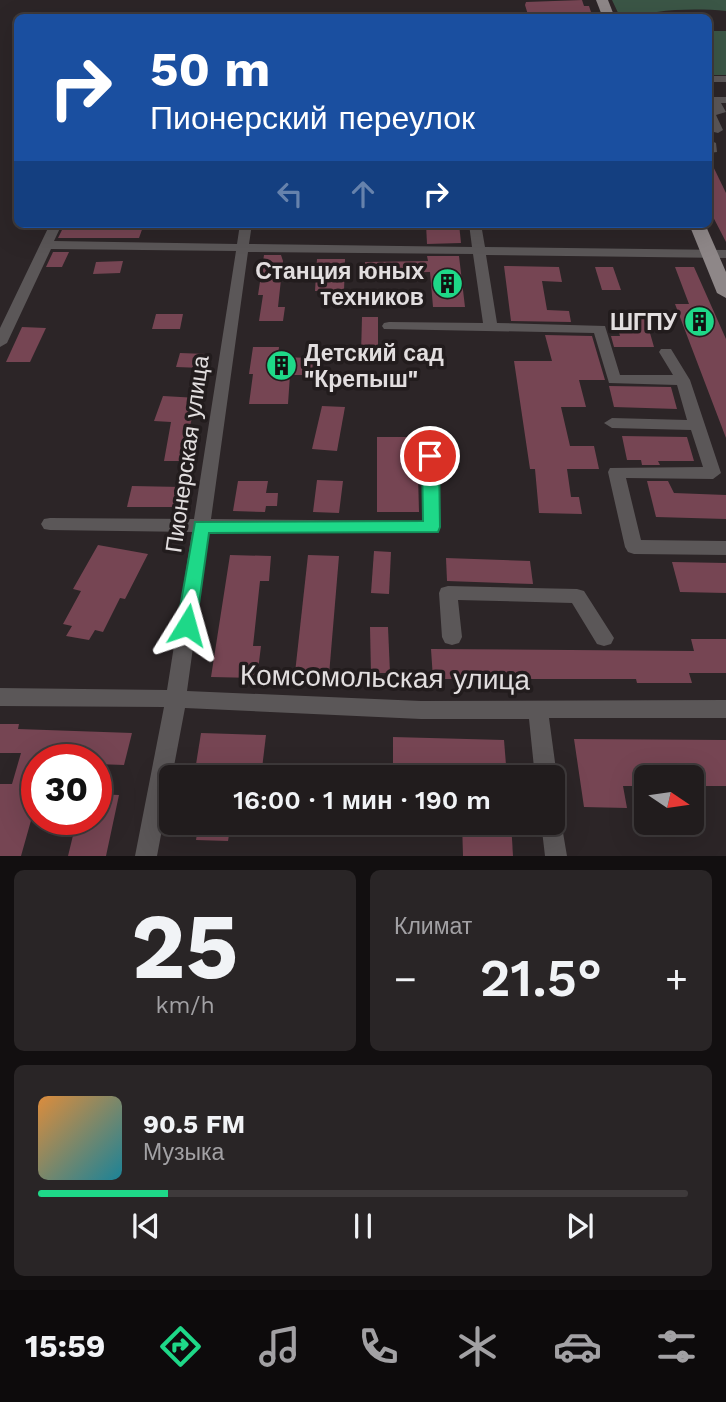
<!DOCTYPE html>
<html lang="ru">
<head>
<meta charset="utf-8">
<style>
	body { margin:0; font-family:"Work Sans",sans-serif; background:#292526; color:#f1f3f6; height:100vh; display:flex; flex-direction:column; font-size:26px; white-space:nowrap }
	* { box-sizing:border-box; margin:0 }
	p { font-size:23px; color:#a2a1a4 }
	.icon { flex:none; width:38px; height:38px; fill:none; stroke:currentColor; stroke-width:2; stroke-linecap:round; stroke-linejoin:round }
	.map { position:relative; height:856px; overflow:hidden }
	.side { display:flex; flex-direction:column; gap:14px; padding:14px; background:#120f10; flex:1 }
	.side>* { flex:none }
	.banner { position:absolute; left:14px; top:14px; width:698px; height:214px; border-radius:10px; box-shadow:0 7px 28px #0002,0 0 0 2px #3e3a3b; background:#1a4fa0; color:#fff; overflow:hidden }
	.needle { width:46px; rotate:103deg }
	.buttons { position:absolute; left:634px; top:765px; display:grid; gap:14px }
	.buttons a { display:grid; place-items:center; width:70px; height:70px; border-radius:10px; background:#211c1d; box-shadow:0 7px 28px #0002,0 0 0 2px #3e3a3b; font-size:35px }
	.speed { position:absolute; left:21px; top:744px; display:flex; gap:14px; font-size:35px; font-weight:700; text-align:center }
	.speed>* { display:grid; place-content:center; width:91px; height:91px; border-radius:50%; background:#211c1d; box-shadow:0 7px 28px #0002,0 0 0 2px #3e3a3b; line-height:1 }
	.speed .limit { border:10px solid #d22; background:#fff; color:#111 }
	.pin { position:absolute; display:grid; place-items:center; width:60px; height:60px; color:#fff; margin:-30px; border:4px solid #fff; border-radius:50%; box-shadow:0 2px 7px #0007 }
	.me { position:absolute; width:77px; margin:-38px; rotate:8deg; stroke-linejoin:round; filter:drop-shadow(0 0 5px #0008) }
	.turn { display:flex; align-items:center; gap:24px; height:147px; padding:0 21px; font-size:32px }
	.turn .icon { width:91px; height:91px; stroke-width:2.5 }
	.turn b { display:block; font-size:49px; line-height:60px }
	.lanes { display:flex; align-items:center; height:66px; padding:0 21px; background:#0003; justify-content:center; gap:35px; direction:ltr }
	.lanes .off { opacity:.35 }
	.big { font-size:52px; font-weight:600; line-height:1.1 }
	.side .card { flex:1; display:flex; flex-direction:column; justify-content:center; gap:10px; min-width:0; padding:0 24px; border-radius:10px; background:#292526 }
	.side .dial { align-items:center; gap:0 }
	.dial b { font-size:91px; line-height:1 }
	.song { display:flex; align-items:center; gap:21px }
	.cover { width:84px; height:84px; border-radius:10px; background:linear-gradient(135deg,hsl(30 70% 55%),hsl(190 70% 35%)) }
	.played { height:7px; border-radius:4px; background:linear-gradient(90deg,#1ed888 20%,#3e3a3b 20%) }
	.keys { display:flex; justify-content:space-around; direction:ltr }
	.heat { display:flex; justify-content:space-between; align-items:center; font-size:38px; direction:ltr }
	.side .tiles { flex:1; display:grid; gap:14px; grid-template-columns:1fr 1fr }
	.card:last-child { grid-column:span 2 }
	.trip { position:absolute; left:159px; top:765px; width:406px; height:70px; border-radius:10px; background:#211c1d; box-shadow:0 7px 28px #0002,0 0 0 2px #3e3a3b; font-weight:600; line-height:70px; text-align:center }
	.tab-bar { display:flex; height:112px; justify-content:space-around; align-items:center; background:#0d0b0c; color:#a2a1a4 }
	.tab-bar .icon { width:49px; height:49px }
	.tab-bar .selected { color:#1ed888 }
	.tab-bar b { font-size:32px; color:#f1f3f6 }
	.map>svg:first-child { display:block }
	.green { fill:#3b5646 }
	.building { fill:#764553 }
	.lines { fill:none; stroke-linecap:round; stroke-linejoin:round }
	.minor { fill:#5b5758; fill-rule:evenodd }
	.major { fill:#8e8788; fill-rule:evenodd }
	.route { fill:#1ed888; stroke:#148c58; stroke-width:2 }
	.labels { text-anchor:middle; stroke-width:7; stroke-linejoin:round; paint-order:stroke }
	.poi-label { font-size:23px; font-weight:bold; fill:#e2dedf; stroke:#221c1d; text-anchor:end }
	.street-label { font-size:23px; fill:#e2dedf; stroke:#221c1d }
	.near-street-label { font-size:28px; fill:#e2dedf; stroke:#221c1d }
</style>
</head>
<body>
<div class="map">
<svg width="726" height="856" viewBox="0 0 726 856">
	<rect width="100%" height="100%" fill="#2c2527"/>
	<g class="green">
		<path d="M612 0H726V11C705 9 677 9 657 12 644 15 635 18 620 17Z"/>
		<rect x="709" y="31" width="17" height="44"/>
	</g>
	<g class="building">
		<path d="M582 0 584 6H589L593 18H529L525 5 526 2Z"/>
		<path d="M709 158 726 193V242L709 209Z"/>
		<path d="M65 224H144L139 238H58Z"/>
		<path d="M426 224H459L461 243 427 244Z"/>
		<path d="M53 252H69L62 267H46Z"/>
		<path d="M264 255H281L283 261 278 307H285L283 321H259L263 295H258Z"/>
		<path d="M427 256H459L465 307H433L430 272 365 273V262L428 261Z"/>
		<path d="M317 259H345L344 291H315Z"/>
		<path d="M123 261 120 273 93 274 96 262Z"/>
		<path d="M504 266 559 267 562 282 542 281 547 310 569 311 571 322 511 321Z"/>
		<path d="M595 267H613L621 290H602Z"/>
		<path d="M675 267H694L726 339V438L675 304H689Z"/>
		<path d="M613 312H644L654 347H614L611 336H620Z"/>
		<path d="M156 314H183L180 329H152Z"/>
		<path d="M362 317H378V355H361Z"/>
		<path d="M22 327 46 328 30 362H6Z"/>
		<path d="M545 335 592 336 605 380H579L586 407H561L570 446H594L599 469H567L571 497H579L582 514 539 513 535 469H530L514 361H552Z"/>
		<path d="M253 347H279L278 357 313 358 312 375H290L288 404H249L253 374H249Z"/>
		<path d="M180 353 206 354 202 368 176 367Z"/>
		<path d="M609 386 671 387 677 409 614 407Z"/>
		<path d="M163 396 198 398 186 439H190L187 461H164L171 422 154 421Z"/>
		<path d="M322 406 345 407 337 451 312 449Z"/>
		<path d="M622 436 687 437 694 461H658L660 465H642L641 460H627Z"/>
		<path d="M377 437H417L419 512H377Z"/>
		<path d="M317 480 343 481 339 513 313 512Z"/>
		<path d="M238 481H268L266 493H278L277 506H266L265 512 233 511Z"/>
		<path d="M647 481H668L674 493 726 495V519L656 517Z"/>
		<path d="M132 486 182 487 178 507H127Z"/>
		<path d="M98 545 148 554 125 599 120 598 103 632 95 630 89 640 66 636 72 626 63 624 81 591 73 589Z"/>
		<path d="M374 551 391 552 389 594 371 593Z"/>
		<path d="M230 555 271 556 269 581H260L253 646H261L257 678 211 677Z"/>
		<path d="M308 555 339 556 329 675 295 673Z"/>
		<path d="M446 558 530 561 533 584 447 581Z"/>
		<path d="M672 562 726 563V593L680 592Z"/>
		<path d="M370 627H388L390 673H371Z"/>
		<path d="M691 639H726V673H689L692 683H637L636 679H433L431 649 694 651Z"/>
		<path d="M0 724H19L18 729 132 733 124 765 96 764V760H37V818L32 817 21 856H0V784H12L21 753H0Z"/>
		<path d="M201 733 266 735 261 777H194Z"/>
		<path d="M393 737 504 740 507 777 393 776Z"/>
		<path d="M574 739 726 740V786H691V777H646V786H623L627 808 584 807Z"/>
		<path d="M96 794 119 795 106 856H68L77 819H96Z"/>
		<path d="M199 822H231L228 841 196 840Z"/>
		<path d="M462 822H511L513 856H463Z"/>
	</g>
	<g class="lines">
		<g class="minor">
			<rect x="709" y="76" width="17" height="6"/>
			<path d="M714 97H726V103H721L726 112 716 115 723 130 718 133 714 132 709 122V109H714L709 100Z"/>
			<path d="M709 140 716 143 717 152 709 153Z"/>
			<path d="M50 224H62L54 241 237 244 240 224H252L249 244 472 247 469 224H481L485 247 726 250V258L486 255 497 323 605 326 620 375H673L659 352 661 349H671L690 380 721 473 713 479 626 478 641 540 726 541V555L634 554 628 552 625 547 608 472 610 468 703 467 691 430 612 428 604 423 612 418 687 420 677 385 609 383 594 333 384 329 382 326 384 323 389 322 483 323 473 254 248 252 211 519 422 521V456L430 450 438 456 440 527 437 532 431 533 209 532 187 691 421 701 726 700V718H549L557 777 553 784V777H535L529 719H421L185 708 157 856H135L164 707 0 706V688L167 690 192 532 50 530 44 529 41 524 44 519 50 518 194 519 236 251 51 249 7 343 0 347V328Z"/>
			<path d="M448 586 577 589 584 591 614 638 611 644 604 646 597 644 572 603 458 600 462 637 459 643 452 645 445 643 442 637 439 593 441 588Z"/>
			<path d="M553 812 560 815 567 856H545L541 822H553Z"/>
		</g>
		<g class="major">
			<path d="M596 0H608L615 18H603Z"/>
			<path d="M689 224H705L726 272V298L717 293Z"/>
		</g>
	</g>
	<path class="route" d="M430 451 439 456 440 527 438 532 209 533 196 625 193 630H180L177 625 195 522 423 521 422 456Z"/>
	<defs>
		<symbol id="building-disc" viewBox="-11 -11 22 22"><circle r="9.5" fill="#1ed888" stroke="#221c1d"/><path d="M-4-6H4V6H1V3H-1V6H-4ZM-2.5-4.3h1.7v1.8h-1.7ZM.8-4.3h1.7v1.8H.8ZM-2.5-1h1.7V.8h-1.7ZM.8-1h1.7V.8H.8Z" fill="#111"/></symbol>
	</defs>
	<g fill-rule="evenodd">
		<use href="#building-disc" x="430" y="266" width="35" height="35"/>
		<use href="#building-disc" x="682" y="304" width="35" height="35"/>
		<use href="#building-disc" x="264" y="348" width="35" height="35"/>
	</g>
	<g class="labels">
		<g class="poi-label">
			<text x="424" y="279">Станция юных<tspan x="424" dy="26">техников</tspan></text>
			<text x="677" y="330">ШГПУ</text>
			<text x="304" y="361" text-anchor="start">Детский сад<tspan x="304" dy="26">"Крепыш"</tspan></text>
		</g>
		<g class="street-label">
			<text transform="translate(187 454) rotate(-82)" y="8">Пионерская улица</text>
		</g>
		<g class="near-street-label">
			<text transform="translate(385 677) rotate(1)" y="10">Комсомольская улица</text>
		</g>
	</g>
</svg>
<div class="buttons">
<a><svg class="needle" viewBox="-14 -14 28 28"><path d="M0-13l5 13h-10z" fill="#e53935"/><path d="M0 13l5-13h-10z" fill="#a2a1a4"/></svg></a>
</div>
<div class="speed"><div class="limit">30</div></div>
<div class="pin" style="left:430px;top:456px;background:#d93025"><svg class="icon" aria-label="arrive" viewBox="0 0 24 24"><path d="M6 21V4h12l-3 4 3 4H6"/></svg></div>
<svg class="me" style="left:187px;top:625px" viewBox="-20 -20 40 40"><path d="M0-17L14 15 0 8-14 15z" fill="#1ed888" stroke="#fff" stroke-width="4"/></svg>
<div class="trip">16:00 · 1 мин · 190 m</div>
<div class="banner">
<div class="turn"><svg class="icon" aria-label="right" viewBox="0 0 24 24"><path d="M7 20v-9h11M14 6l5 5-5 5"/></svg><div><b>50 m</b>Пионерский переулок</div></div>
<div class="lanes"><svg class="icon off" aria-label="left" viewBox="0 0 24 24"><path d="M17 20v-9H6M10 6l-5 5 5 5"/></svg><svg class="icon off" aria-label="ahead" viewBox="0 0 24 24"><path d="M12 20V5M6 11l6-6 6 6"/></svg><svg class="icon" aria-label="right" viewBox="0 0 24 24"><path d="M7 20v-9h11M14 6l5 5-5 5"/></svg></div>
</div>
</div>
<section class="side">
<div class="tiles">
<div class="card dial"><b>25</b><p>km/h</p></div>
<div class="card"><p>Климат</p>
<div class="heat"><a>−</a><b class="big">21.5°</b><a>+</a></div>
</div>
<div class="card">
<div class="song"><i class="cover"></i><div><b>90.5 FM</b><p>Музыка</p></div></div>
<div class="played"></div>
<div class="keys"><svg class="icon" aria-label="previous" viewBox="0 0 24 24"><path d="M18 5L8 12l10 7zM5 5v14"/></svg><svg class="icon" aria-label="pause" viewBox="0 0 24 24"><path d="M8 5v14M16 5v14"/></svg><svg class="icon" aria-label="next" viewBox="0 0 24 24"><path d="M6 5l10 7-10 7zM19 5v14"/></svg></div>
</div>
</div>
</section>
<nav class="tab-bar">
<b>15:59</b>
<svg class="icon selected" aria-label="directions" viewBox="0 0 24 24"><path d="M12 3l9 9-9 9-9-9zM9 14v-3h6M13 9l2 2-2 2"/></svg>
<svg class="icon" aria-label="music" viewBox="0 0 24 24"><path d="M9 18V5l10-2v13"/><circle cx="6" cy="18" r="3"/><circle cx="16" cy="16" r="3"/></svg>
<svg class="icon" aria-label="phone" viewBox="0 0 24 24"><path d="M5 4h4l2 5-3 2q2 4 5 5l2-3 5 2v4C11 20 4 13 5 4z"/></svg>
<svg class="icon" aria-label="climate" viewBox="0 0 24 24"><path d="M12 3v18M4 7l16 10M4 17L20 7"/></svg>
<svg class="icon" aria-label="car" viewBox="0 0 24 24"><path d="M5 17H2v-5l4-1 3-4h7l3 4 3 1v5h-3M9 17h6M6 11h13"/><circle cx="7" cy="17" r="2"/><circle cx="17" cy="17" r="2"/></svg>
<svg class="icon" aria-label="filters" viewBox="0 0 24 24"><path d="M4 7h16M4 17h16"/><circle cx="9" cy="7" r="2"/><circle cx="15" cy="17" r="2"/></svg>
</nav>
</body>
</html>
